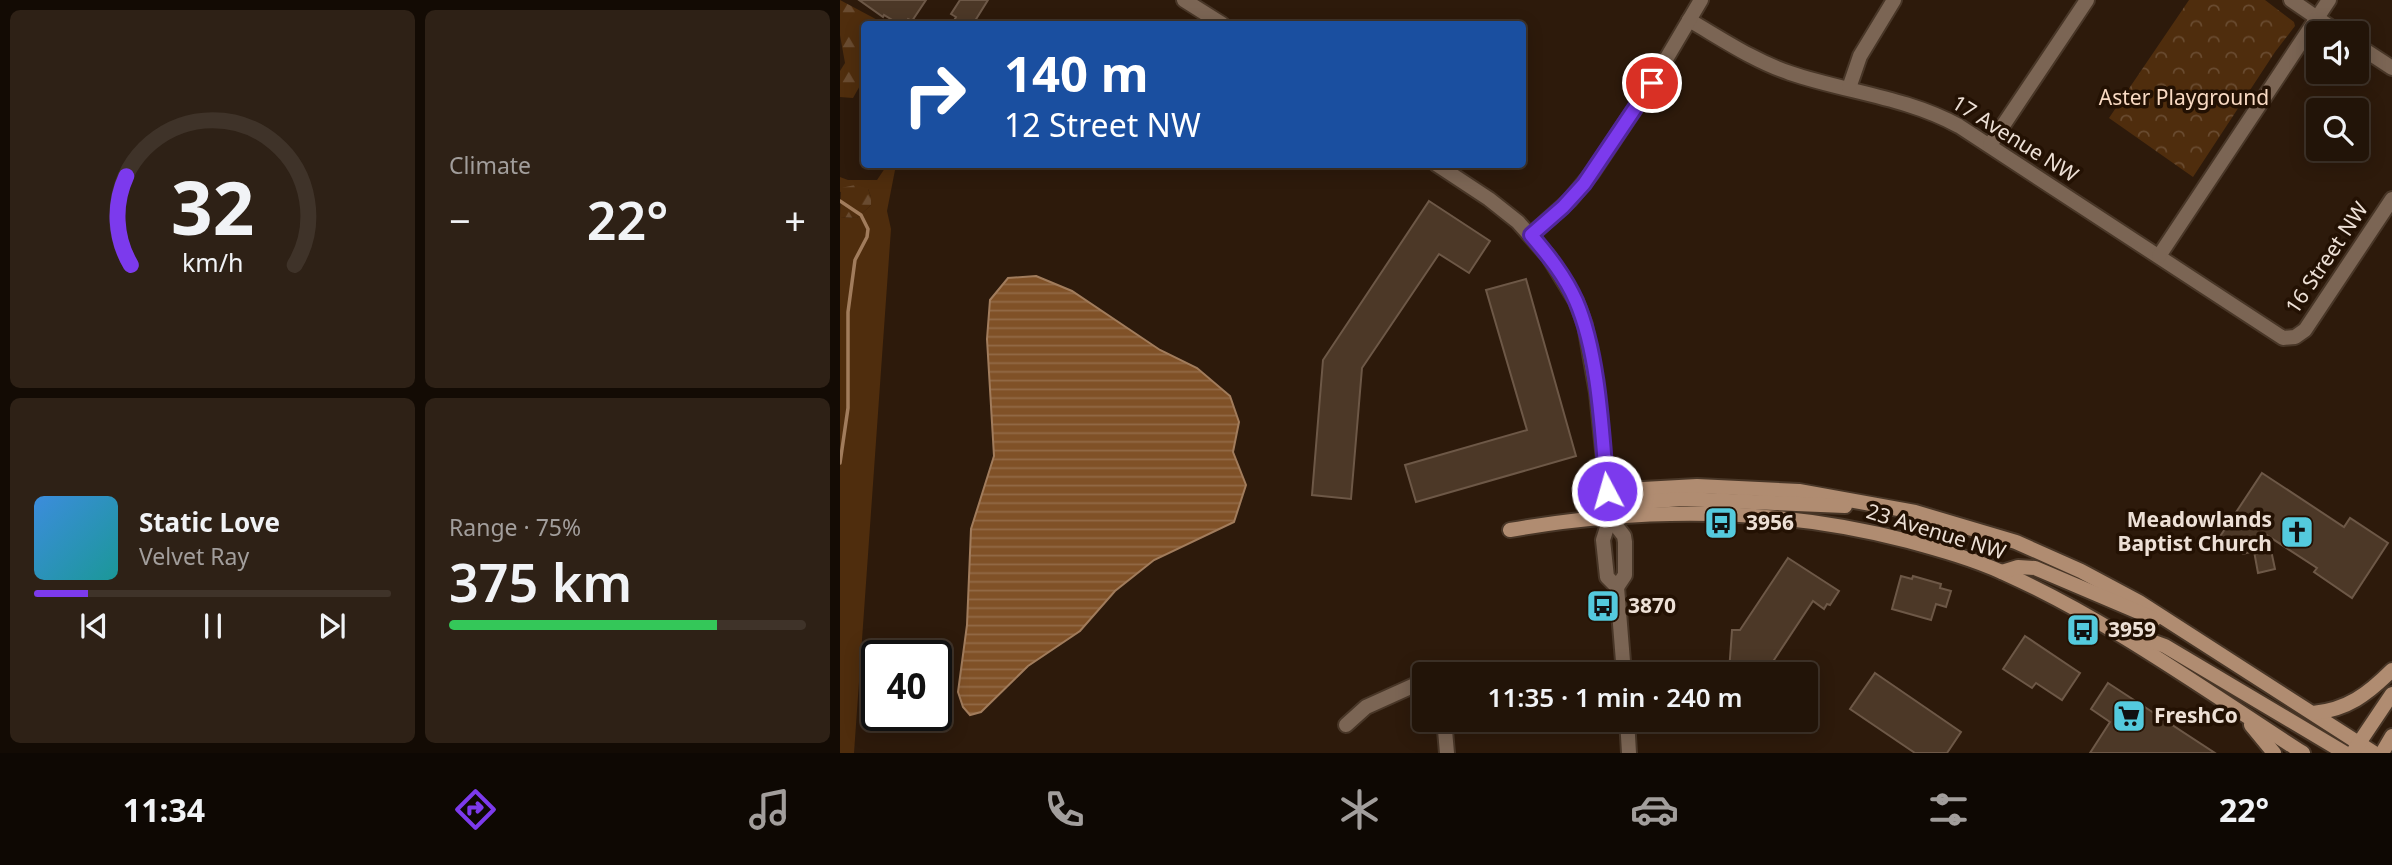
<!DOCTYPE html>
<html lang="en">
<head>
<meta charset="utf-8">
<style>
	body { margin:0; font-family:"Noto Sans",sans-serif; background:#2e2116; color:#f1f3f6; height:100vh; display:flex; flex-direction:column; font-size:26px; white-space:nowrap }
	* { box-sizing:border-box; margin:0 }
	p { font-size:23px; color:#a29e9c }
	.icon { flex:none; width:38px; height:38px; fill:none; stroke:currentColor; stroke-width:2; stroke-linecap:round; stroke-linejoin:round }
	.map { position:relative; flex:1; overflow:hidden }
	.drawer { display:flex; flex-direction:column; gap:10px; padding:10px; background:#130b04; width:840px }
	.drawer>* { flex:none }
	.banner { position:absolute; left:21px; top:21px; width:665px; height:147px; border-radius:7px; box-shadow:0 4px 18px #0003,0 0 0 2px #3f3329; background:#1a4fa0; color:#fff; overflow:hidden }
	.fabs { position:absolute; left:1466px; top:21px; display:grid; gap:14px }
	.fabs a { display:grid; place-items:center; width:63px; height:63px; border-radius:7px; background:#221408; box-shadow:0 4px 18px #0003,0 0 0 2px #3f3329; font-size:35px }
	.speed { position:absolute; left:21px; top:640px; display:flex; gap:14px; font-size:35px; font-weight:700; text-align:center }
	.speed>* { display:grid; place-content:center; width:91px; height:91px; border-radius:50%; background:#221408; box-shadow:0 4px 18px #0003,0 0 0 2px #3f3329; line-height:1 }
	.speed .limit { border:4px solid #111; border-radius:10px; background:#fff; color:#111 }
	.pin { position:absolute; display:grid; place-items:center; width:60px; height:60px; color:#fff; margin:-30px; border:4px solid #fff; border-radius:50%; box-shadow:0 2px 7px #0007 }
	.me { position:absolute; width:77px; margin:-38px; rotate:354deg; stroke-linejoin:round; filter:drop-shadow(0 0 5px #0008) }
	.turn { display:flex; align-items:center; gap:24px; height:147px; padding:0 28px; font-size:32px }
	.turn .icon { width:91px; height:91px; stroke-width:2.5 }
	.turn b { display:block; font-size:49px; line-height:60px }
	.big { font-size:52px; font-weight:600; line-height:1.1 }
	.drawer .tile { flex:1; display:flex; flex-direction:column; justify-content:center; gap:10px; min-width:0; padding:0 24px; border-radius:10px; background:#2e2116 }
	.drawer .dial { align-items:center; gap:0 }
	.dial svg { height:182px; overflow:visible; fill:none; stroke:#3f3329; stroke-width:7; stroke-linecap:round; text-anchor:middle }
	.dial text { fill:#f1f3f6; stroke:none }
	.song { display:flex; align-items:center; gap:21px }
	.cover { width:84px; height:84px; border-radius:10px; background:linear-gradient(135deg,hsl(210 70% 55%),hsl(180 70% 35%)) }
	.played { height:7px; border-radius:4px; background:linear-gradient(90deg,#7c3aed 15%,#3f3329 15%) }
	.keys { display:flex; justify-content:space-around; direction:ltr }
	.heat { display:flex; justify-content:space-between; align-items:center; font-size:38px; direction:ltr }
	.charge { height:10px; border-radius:5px; background:linear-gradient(90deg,#34c759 75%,#3f3329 0) }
	.drawer .tiles { flex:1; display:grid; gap:10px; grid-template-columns:repeat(2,1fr) }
	.trip { position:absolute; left:572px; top:662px; width:406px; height:70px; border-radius:7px; background:#221408; box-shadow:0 4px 18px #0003,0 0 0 2px #3f3329; font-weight:600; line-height:70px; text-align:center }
	.tabs { display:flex; height:112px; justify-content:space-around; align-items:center; background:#0e0803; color:#a29e9c }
	.tabs .icon { width:49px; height:49px }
	.tabs .active { color:#7c3aed }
	.tabs b { font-size:32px; color:#f1f3f6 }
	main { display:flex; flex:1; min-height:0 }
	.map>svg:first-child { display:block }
	.grass { fill:#4f2d0d }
	.forest { fill:url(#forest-firs) }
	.park { fill:url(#park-crowns) }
	.water { fill:url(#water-rules); stroke:#a17c5c; stroke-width:2 }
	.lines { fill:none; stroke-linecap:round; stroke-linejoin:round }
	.stream { stroke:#a17c5c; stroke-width:3.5 }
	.building { fill:#4c3827; stroke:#6d5847; stroke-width:2 }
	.minor-casing { stroke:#483627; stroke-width:18 }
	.tertiary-casing { stroke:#483627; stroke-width:18 }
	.secondary-casing { stroke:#483627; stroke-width:18 }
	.minor { stroke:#7b6554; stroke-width:14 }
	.tertiary { stroke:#7b6554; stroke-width:14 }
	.secondary { stroke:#b08c71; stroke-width:14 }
	.route-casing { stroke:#51269a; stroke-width:18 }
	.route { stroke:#7c3aed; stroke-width:12 }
	.labels { text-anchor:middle; stroke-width:7; stroke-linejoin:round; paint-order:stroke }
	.park-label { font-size:21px; fill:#f9dac3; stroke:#231103 }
	.street-label { font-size:21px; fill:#ede0d6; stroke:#231103 }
	.poi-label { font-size:21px; font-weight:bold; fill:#ede0d6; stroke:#231103; text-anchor:start }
</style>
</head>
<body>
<main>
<section class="drawer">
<div class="tiles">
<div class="tile dial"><svg viewBox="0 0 100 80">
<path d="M14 69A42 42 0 1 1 86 69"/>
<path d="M14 69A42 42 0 0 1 12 30" stroke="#7c3aed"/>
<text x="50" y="56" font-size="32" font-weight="700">32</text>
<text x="50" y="72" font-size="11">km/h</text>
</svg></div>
<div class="tile"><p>Climate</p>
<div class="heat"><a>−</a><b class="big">22°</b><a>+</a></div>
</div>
<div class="tile">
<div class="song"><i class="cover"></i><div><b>Static Love</b><p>Velvet Ray</p></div></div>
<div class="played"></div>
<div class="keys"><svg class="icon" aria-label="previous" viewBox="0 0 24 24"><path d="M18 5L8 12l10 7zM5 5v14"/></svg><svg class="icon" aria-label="pause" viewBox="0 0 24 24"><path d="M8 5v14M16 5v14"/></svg><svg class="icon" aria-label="next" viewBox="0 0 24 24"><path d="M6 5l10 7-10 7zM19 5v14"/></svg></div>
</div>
<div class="tile"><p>Range · 75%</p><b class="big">375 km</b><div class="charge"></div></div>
</div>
</section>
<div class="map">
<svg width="1552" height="753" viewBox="0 0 1552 753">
	<defs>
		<pattern id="forest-firs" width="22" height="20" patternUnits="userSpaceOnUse" patternTransform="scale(1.75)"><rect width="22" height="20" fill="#4f2d0d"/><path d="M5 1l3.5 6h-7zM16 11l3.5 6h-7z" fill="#694b30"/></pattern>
		<pattern id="park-crowns" width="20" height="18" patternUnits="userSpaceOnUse" patternTransform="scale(1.75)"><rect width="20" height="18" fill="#4f2d0d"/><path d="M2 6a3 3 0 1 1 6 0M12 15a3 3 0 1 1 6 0" fill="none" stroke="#694b30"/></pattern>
		<pattern id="water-rules" width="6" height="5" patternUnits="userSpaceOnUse" patternTransform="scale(1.75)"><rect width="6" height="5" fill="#805127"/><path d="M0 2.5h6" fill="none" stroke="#926a46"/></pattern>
	</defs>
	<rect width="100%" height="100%" fill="#2d1a0b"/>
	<path class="grass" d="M47 165H56L47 211 51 229 14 753H0V217L17 218 31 205V197L28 189 0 192V177L8 180H37Z"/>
	<g class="forest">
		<path d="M0 0 45 24H24V82H22L13 98 0 97V71L5 63 0 35Z"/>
		<path d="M15 185 28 189 31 197V205L17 218 0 217 1 188Z"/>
	</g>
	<path class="park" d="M1349 0H1425L1454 22 1455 26 1435 52 1353 177 1269 118Z"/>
	<path class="water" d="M196 276 232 291 320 350 357 368 390 396 399 422 393 452 406 485 394 522 314 560 275 591 240 631 188 666 141 712 130 715 123 707 118 692 127 625 131 529 154 456 147 339 150 300 168 278Z"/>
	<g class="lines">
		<path class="stream" d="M0 201 21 215 28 229 27 237 15 260 8 312V408L0 463"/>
	</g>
	<g class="building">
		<path d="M19 0H86L72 21 68 19 65 24H59L44 15 43 17Z"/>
		<path d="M120 0H148L133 24H112L116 17 111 14Z"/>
		<path d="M589 201 650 241 629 273 599 254 522 368 511 499 472 495 483 360Z"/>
		<path d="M686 279 736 456 576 502 565 465 687 430 646 290Z"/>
		<path d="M1422 473 1504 527 1510 518 1548 543 1512 598 1474 572 1477 568 1428 536 1435 569 1418 573 1414 551 1403 554 1379 538Z"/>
		<path d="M948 558 999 591 990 605 987 604 984 609 973 601 928 669 919 674 889 672 892 630H900Z"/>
		<path d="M1061 576 1072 579 1073 576 1101 584 1100 588 1111 591 1106 607 1096 604 1091 620 1052 609Z"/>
		<path d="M1185 636 1240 673 1222 700 1196 683 1192 688 1163 669Z"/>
		<path d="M1035 673 1121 732 1107 753H1075L1010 709Z"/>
		<path d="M1268 683 1375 753H1250L1270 722 1251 709Z"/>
	</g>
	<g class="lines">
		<defs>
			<g id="minor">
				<path d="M1451 0 1499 33"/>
				<path d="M849 20C882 39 914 61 950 73 1006 92 1066 97 1119 126L1443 338 1455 337 1465 330 1552 199"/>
				<path d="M1517 45 1552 68"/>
				<path d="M1009 88 1020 56 1054 0"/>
				<path d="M1150 145 1247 0"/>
				<path d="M691 235 730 200 752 173 812 83 861 0"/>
				<path d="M1319 256 1489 0"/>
				<path d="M604 719 607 753"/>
				<path d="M506 725 526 707 577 684 584 683"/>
			</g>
			<g id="tertiary">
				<path d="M344 0 382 24"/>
				<path d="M596 164 649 199 678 222 709 257 736 301 745 325 757 393 770 518 763 540 767 577 777 587 784 674"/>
				<path d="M770 518 784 536 785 542V575L777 587"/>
				<path d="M787 719 789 753"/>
			</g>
			<g id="secondary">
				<path d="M767 491 857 486 959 491 1075 512 1176 542 1241 571 1299 602 1534 753"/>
				<path d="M770 518 786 506 801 502 842 499 1005 506"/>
				<path d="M670 530C802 507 938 507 1068 541 1101 550 1133 559 1164 573 1270 621 1365 690 1463 753"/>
				<path d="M1162 572 1178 567 1195 568 1315 619"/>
				<path d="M1284 631 1325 646 1505 753"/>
				<path d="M1473 713C1507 710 1528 694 1552 670"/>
				<path d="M1411 725 1434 753"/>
				<path d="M1515 749 1552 694"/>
				<path d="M1542 753 1552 736"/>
			</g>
		</defs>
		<use href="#minor" class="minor-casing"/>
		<use href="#tertiary" class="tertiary-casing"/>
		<use href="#secondary" class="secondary-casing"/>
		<use href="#minor" class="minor"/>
		<use href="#tertiary" class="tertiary"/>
		<use href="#secondary" class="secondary"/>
	</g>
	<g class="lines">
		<defs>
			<path id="route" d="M767 491C762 433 759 354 736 301 725 276 708 255 691 235L723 207 744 184 812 83"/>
		</defs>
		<use href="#route" class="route-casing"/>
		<use href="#route" class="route"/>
	</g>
	<defs>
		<symbol id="bus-square" viewBox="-11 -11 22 22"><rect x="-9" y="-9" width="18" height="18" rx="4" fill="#54cadd" stroke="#231103"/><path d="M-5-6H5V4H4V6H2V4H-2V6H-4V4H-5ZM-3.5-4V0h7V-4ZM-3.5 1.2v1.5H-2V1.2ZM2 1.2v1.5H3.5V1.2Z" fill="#111"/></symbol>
		<symbol id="church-square" viewBox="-11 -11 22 22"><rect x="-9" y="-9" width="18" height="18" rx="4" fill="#54cadd" stroke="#231103"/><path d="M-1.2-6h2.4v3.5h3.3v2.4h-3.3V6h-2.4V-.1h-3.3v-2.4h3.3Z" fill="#111"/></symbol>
		<symbol id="supermarket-square" viewBox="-11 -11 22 22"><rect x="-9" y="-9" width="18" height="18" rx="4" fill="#54cadd" stroke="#231103"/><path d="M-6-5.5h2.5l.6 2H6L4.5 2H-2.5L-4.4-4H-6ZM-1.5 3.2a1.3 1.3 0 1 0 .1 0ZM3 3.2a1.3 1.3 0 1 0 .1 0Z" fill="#111"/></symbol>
	</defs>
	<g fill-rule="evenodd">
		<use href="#bus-square" x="862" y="504" width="38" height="38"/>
		<use href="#church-square" x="1438" y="513" width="38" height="38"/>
		<use href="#bus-square" x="744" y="587" width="38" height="38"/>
		<use href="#bus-square" x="1224" y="611" width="38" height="38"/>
		<use href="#supermarket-square" x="1270" y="697" width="38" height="38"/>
	</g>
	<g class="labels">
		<g class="park-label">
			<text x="1344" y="105">Aster Playground</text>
		</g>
		<g class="street-label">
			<text transform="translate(1175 139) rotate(32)" y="7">17 Avenue NW</text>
			<text transform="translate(1487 258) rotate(-56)" y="7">16 Street NW</text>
			<text transform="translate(1096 532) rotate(17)" y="7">23 Avenue NW</text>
		</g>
		<g class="poi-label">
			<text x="1432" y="527" text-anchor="end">Meadowlands<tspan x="1432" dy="24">Baptist Church</tspan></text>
			<text x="906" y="530">3956</text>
			<text x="788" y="613">3870</text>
			<text x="1268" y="637">3959</text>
			<text x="1314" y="723">FreshCo</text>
		</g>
	</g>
</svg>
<div class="fabs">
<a><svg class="icon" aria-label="sound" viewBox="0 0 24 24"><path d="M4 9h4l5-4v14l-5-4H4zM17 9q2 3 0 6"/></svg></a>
<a><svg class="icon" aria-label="search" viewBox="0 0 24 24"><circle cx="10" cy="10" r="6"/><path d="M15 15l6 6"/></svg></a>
</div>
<div class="speed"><div class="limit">40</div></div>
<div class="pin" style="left:812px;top:83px;background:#d93025"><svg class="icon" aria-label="arrive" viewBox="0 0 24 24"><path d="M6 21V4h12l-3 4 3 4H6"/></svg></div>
<svg class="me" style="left:767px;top:491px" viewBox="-20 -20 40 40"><circle r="17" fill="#7c3aed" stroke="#fff" stroke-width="3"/><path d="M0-11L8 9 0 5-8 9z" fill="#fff"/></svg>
<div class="trip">11:35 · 1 min · 240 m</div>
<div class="banner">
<div class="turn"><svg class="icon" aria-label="right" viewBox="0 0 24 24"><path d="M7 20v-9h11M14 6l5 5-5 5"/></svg><div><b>140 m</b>12 Street NW</div></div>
</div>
</div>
</main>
<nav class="tabs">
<b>11:34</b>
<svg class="icon active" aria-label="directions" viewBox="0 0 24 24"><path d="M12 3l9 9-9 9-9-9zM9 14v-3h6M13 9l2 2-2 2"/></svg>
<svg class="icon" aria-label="music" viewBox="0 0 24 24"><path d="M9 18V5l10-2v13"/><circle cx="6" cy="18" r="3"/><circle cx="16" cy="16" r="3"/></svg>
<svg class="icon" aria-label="phone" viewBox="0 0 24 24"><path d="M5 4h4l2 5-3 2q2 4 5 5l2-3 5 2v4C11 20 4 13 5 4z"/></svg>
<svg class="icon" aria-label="climate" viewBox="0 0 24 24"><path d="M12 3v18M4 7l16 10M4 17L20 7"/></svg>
<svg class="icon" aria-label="car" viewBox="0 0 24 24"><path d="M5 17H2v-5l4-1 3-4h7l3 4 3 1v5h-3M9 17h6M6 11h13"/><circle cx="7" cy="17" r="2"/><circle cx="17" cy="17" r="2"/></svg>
<svg class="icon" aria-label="filters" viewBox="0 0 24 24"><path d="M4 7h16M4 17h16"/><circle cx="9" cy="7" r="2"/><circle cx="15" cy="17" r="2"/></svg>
<b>22°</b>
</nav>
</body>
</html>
